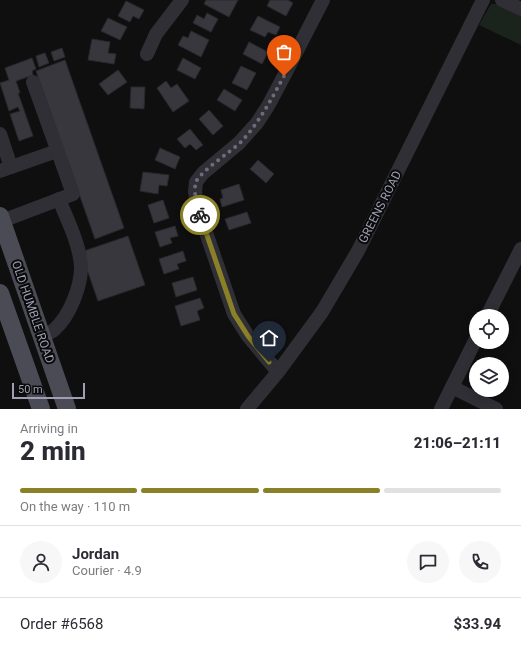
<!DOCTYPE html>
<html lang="en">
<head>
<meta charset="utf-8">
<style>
  body { margin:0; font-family:Roboto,sans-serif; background:#f7f7f7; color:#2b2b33; height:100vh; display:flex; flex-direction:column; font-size:15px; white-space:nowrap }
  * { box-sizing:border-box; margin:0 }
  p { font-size:13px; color:#7c7c81 }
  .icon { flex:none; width:22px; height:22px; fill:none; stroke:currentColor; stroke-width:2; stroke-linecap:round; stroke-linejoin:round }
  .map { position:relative; height:409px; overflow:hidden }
  .side { display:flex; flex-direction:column; background:#fff; flex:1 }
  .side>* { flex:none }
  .fabs { position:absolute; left:469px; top:309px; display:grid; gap:8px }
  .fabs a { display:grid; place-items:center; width:40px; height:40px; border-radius:50%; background:#fff; box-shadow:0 2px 10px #0003; font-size:20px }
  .scale { position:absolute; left:12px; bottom:10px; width:73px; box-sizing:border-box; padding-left:4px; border:2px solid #9e9fb3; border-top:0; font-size:11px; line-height:14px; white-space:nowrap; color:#9e9fb3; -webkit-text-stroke:3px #0a0a0b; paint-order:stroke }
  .pin { position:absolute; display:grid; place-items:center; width:34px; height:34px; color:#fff; margin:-41px -17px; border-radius:50% 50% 50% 0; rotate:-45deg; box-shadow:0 0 4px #0007 }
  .pin .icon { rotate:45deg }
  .courier { position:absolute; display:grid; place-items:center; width:40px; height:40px; margin:-20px; border:3px solid #8a8027; border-radius:50%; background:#fff; color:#222; box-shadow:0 1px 5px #0007 }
  .head em { font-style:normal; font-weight:800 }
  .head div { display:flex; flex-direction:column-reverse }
  .head { display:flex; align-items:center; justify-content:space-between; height:68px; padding:0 20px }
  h1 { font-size:26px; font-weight:800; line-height:30px }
  .bar { display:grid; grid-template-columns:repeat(4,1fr); gap:6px 4px; align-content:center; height:48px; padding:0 20px }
  .bar i { height:5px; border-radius:3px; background:#e1e1e2 }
  .bar .on { background:#8a8027 }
  .bar p { grid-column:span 4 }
  .line { display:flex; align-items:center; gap:10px; padding:0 20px; border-top:1px solid #e1e1e2 }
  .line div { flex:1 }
  .round { display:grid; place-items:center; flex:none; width:42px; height:42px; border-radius:21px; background:#f7f7f7 }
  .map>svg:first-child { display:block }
  .green { fill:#1b231d }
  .building { fill:#38373d; stroke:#29282c }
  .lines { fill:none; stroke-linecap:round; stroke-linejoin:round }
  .minor { stroke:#302f36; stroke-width:14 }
  .major { stroke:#4b4b55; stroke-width:18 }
  .done { stroke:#6c6d7a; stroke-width:4; stroke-dasharray:0 7.2 }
  .route { stroke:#8a8027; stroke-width:5 }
  .labels { text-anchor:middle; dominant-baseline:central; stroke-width:4; stroke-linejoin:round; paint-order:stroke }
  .street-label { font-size:12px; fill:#9e9fb3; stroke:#0a0a0b }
</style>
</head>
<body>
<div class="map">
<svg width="521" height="409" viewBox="0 0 521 409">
  <rect width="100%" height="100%" fill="#0f0f10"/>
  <path class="green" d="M 491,4 L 502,4 L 521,13 L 521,45 L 479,25 Z"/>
  <g class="building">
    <path d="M 206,0 L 238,0 L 229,17 L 204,4 Z"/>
    <path d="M 270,0 L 288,0 L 293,3 L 286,16 L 267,6 Z"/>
    <path d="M 126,1 L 144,10 L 139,19 L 133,16 L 130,22 L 118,16 Z"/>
    <path d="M 207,13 L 218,19 L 211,32 L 193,23 L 197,15 L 204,19 Z"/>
    <path d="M 258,16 L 280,27 L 276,35 L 268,32 L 265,37 L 250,30 Z"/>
    <path d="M 108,18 L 127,27 L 120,40 L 101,31 Z"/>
    <path d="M 191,31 L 209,40 L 201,57 L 178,45 L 183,36 L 188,38 Z"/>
    <path d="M 92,39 L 110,42 L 108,53 L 116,54 L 114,64 L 88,60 Z"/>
    <path d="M 249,42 L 268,52 L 262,64 L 243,54 Z"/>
    <path d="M 62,48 L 65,57 L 54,61 L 51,52 Z"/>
    <path d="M 45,53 L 49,63 L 39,67 L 36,56 Z"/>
    <path d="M 32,58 L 36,69 L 32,71 L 33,75 L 16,81 L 20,93 L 18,93 L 33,136 L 19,141 L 10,114 L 20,111 L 18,107 L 9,111 L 0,83 L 9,80 L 5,68 Z"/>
    <path d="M 183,58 L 201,68 L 195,79 L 177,70 Z"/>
    <path d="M 65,60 L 124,228 L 95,239 L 36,71 Z"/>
    <path d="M 241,66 L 256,73 L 247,90 L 232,83 Z"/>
    <path d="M 118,70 L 127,82 L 108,95 L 99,84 Z"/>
    <path d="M 166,81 L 171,88 L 177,84 L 189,101 L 173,112 L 157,88 Z"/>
    <path d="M 131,87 L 145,87 L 144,109 L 130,108 Z"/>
    <path d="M 224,89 L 242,100 L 235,111 L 217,100 Z"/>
    <path d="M 209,110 L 223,126 L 213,135 L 199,119 Z"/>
    <path d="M 190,129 L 203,145 L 196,150 L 190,144 L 185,148 L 177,139 Z"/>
    <path d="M 160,148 L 180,157 L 175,169 L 155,160 Z"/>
    <path d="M 258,160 L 274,174 L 266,183 L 250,169 Z"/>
    <path d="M 143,172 L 169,175 L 167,186 L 159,185 L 158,194 L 140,191 Z"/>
    <path d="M 239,184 L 244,200 L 222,207 L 220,199 L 223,198 L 221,190 Z"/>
    <path d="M 163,200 L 169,218 L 154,223 L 148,205 Z"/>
    <path d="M 247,212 L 251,223 L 229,230 L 225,219 Z"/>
    <path d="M 175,226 L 178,236 L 170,238 L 172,243 L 160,247 L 155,232 Z"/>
    <path d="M 128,236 L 145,285 L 98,301 L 81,252 Z"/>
    <path d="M 183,251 L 186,261 L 177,264 L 179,269 L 164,274 L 159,259 Z"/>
    <path d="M 193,277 L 197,290 L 176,297 L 172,283 Z"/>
    <path d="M 200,298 L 204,308 L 197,311 L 200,320 L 181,326 L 175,306 Z"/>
  </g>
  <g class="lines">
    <g class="minor">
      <path d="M 502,0 L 521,9"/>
      <path d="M 147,54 L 156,34 L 182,0"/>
      <path d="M 0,134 L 11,167"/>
      <path d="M 0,171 L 57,151"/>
      <path d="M 2,221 L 73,194 L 33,82"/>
      <path d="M 487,316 L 521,249"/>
      <path d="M 42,337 C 46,334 52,332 55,329 C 70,315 81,287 81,267 C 80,244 67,220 59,199"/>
      <path d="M 278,372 L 248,336 L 234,314 L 198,209 L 195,192 L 196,182 L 203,173 L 239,143 L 257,123 L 268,106 L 284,76 L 323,0"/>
      <path d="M 452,387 L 496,409"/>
      <path d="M 247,409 L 278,372 L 322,312 L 358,251 L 483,0"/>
      <path d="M 441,409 L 476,339"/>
    </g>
    <g class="major">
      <path d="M 0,216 L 67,409"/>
      <path d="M 0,293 L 41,409"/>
    </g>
  </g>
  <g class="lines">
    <path class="done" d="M 200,215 C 197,206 193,191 196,182 C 200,172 230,152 240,143 C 259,123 271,100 284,76"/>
    <path class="route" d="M 200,215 L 234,314 L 248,336 L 269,362"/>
  </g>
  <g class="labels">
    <g class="street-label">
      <text transform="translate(380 207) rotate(-63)">GREENS ROAD</text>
      <text transform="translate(33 312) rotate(71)">OLD HUMBLE ROAD</text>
    </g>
  </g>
</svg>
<div class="fabs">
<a><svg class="icon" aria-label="locate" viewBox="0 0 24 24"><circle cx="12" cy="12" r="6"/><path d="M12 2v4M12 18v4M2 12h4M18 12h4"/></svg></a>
<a><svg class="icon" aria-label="layers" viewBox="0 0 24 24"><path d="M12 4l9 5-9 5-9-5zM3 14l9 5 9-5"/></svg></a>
</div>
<div class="scale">50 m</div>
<div class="pin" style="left:284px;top:76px;background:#ea580c"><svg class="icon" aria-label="bag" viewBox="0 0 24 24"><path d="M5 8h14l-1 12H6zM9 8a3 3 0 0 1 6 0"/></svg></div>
<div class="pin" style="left:269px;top:362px;background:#1f2937"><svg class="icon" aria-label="home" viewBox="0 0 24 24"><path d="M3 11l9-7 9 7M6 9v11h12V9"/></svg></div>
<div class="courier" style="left:200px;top:215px"><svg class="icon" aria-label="bike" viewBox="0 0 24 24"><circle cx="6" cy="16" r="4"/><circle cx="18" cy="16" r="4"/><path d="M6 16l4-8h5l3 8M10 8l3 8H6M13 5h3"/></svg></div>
</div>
<section class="side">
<div class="head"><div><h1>2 min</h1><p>Arriving in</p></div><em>21:06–21:11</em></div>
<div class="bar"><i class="on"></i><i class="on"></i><i class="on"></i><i></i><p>On the way · 110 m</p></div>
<div class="line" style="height:72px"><a class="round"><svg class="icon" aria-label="person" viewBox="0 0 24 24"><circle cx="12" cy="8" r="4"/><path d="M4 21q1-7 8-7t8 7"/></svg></a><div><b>Jordan</b><p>Courier · 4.9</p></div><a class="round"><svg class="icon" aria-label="chat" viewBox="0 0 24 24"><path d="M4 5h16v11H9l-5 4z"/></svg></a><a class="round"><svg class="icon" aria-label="phone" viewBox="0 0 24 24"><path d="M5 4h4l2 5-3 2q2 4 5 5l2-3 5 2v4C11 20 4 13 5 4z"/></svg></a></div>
<div class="line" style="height:52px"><div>Order #6568</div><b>$33.94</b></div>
</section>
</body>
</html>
